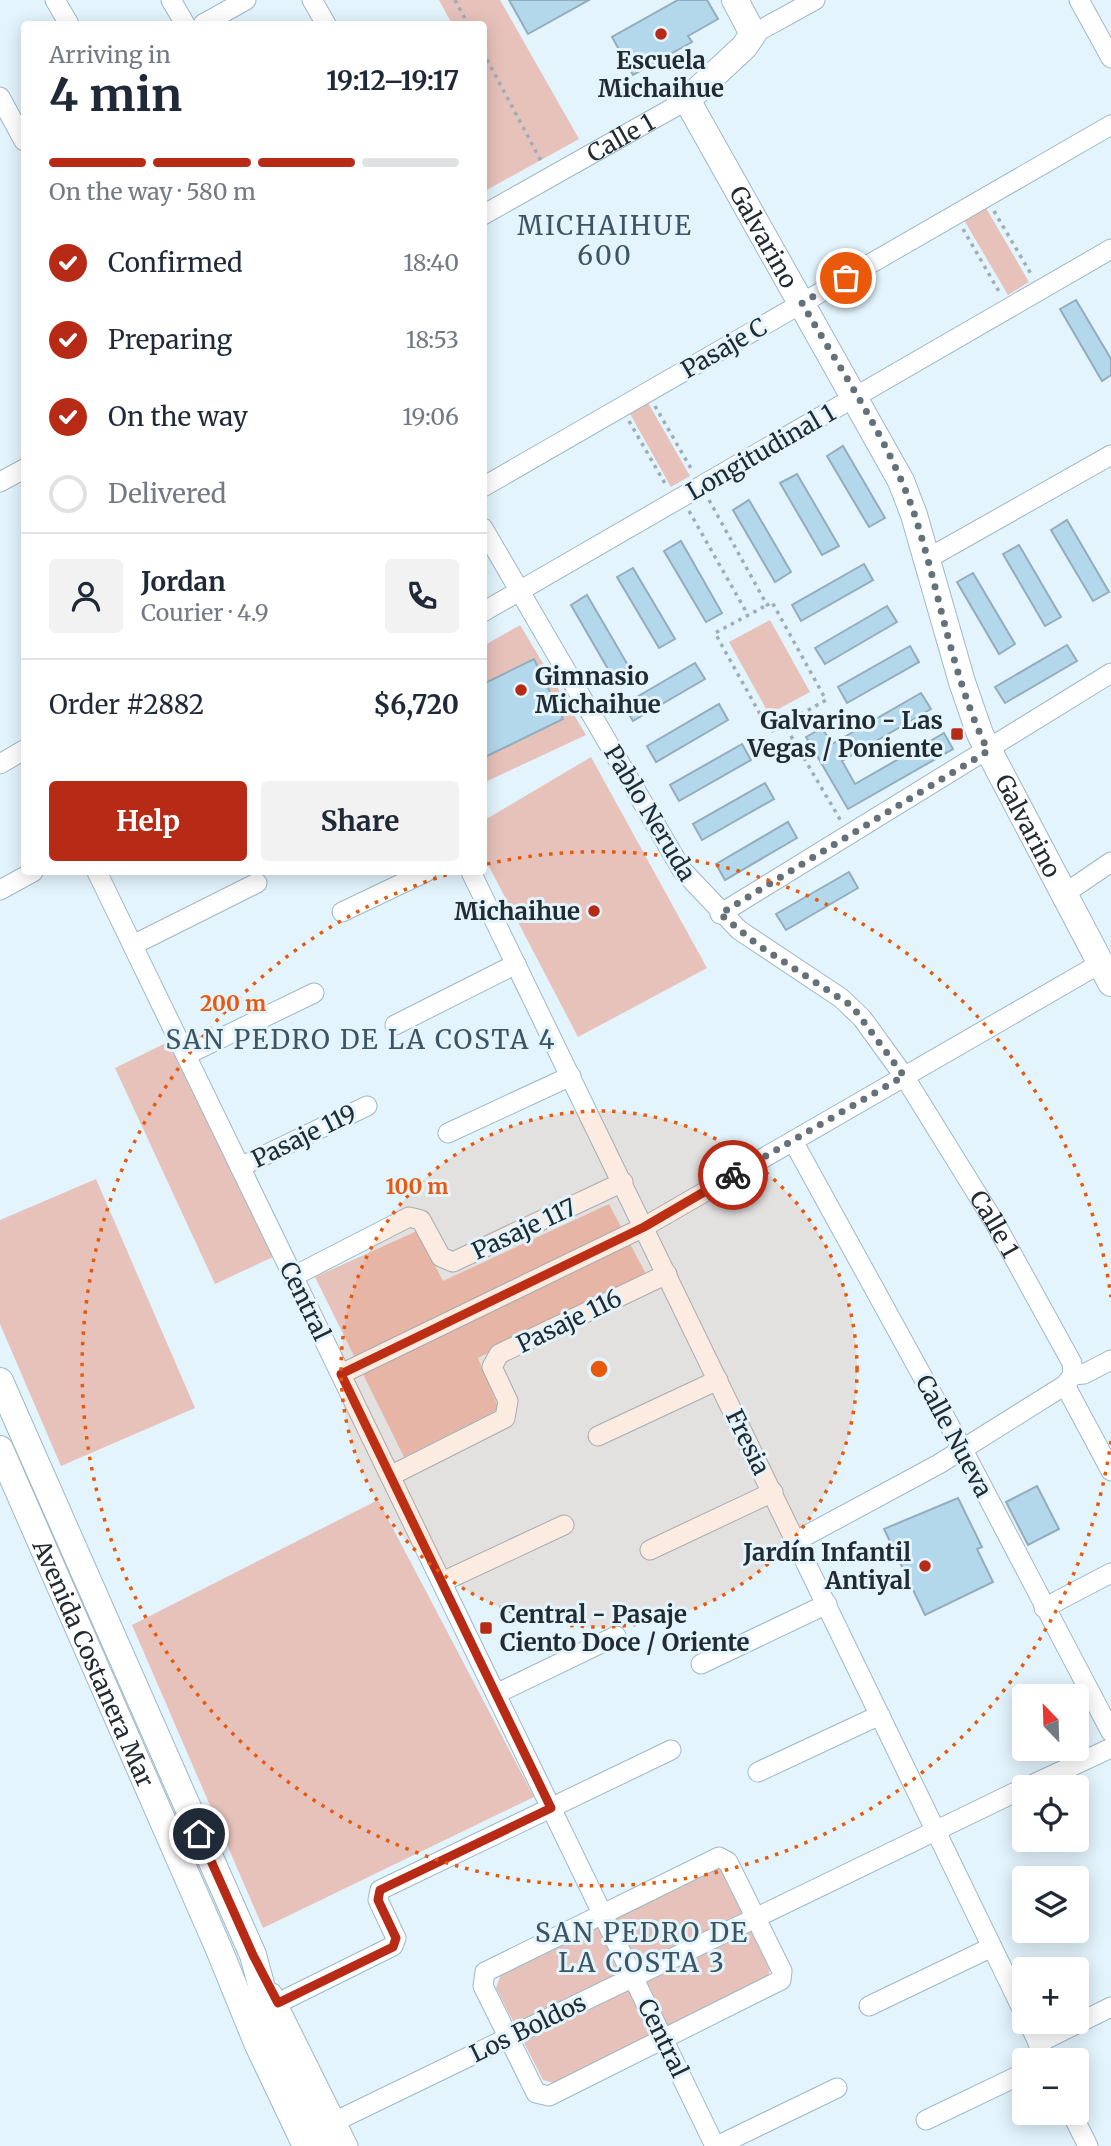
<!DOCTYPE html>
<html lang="en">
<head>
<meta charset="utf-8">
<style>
  body { margin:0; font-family:Merriweather,serif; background:#f2f2f3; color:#1f2937; height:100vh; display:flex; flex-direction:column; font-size:26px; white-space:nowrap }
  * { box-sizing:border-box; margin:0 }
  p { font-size:23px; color:#747a83 }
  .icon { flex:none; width:38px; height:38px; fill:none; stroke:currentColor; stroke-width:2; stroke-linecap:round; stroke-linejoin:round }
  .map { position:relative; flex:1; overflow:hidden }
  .side { position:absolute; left:21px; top:21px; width:466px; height:854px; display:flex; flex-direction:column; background:#fff; border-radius:7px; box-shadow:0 4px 18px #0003 }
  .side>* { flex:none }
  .needle { width:46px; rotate:337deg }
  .fabs { position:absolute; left:1012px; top:1684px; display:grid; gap:14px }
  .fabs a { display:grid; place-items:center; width:77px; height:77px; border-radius:7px; background:#fff; box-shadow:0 4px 18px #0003; font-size:35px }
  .pin { position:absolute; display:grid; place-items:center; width:60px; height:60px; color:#fff; margin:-30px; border:4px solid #fff; border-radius:50%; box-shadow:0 2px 7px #0007 }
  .courier { position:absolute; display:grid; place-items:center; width:70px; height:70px; margin:-35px; border:5px solid #b72a16; border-radius:50%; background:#fff; color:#222; box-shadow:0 2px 9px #0007 }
  .head em { font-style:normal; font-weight:700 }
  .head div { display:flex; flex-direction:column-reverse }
  .head { display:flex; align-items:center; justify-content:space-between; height:119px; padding:0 28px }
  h1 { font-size:46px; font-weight:700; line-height:52px }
  .bar { display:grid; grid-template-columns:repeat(4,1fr); gap:10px 7px; align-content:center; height:84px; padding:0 28px }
  .bar i { height:9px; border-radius:5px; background:#e0e1e3 }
  .bar .current { background:#b72a16 }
  .bar p { grid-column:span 4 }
  .line { display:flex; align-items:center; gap:18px; padding:0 28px; border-top:2px solid #e0e1e3 }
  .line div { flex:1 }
  .round { display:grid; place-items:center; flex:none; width:74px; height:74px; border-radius:7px; background:#f2f2f3 }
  ol { padding:0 28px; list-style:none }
  li { display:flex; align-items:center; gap:21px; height:77px }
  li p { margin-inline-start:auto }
  li .icon { padding:7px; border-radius:50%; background:#b72a16; color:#fff; stroke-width:4 }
  li:last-child { color:#747a83 }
  li i { width:38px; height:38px; border:4px solid #e0e1e3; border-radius:50% }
  .cta { display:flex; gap:14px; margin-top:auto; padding:14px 28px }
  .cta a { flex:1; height:80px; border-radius:7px; background:#b72a16; color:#fff; font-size:28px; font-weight:700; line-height:80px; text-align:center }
  .cta a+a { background:#f2f2f3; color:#1f2937 }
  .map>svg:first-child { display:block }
  .green { fill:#e7c2bb }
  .building { fill:#b3d7eb; stroke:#93adbc; stroke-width:2 }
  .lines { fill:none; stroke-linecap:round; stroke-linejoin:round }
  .street-casing { stroke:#9db8c7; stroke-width:21 }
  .secondary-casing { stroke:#9db8c7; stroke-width:28 }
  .path { stroke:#9fadb5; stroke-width:3.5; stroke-dasharray:3.5 5; stroke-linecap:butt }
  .street { stroke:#fff; stroke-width:19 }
  .secondary { stroke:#fff; stroke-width:26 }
  .done { stroke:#657178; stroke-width:7; stroke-dasharray:0 12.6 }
  .route { stroke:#b72a16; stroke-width:9 }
  .ring { fill:none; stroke:#e8590c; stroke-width:3.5; stroke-dasharray:3.5 7 }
  .poi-dot { fill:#b72a16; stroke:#e3f4fd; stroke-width:2.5 }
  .labels { text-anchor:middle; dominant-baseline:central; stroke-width:6; stroke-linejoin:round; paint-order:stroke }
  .poi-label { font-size:24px; font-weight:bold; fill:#212b31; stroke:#e3f4fd; text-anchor:end }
  .street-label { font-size:24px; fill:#212b31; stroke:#e3f4fd }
  .neighbourhood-label { font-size:26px; letter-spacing:2px; fill:#3d5562; stroke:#e3f4fd }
  .centre { fill:#e8590c; stroke:#e3f4fd; stroke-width:3.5 }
  .ring-label { font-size:21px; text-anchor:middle; font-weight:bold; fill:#e8590c; stroke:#e3f4fd; stroke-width:6; stroke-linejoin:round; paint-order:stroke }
</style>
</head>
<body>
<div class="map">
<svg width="1111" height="2146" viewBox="0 0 1111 2146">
  <rect width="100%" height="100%" fill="#e3f4fd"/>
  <g class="green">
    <path d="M 439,0 L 500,0 L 579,139 L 483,192 L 483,24 L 452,24 Z"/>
    <path d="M 986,208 L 1029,282 L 1008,295 L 964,220 Z"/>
    <path d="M 647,401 L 690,476 L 671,487 L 629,412 Z"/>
    <path d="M 770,620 L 810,692 L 769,714 L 729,642 Z"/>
    <path d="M 520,625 L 586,735 L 483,783 L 483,646 Z"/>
    <path d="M 591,757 L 707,968 L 578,1037 L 483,855 L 483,821 Z"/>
    <path d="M 168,1042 L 273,1257 L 215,1284 L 115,1068 Z"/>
    <path d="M 96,1179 L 195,1408 L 61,1466 L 0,1324 L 0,1220 Z"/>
    <path d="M 609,1204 L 646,1274 L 478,1358 L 499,1409 L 404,1457 L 315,1277 L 417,1231 L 443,1281 Z"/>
    <path d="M 378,1500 L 534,1797 L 263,1928 L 132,1625 Z"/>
    <path d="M 710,1866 L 721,1868 L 771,1966 L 767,1980 L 558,2084 L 543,2080 L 496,1988 L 501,1974 Z"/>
  </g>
  <g class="building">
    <path d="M 509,0 L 589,0 L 528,34 Z"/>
    <path d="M 678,0 L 707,0 L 718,19 L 688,36 L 692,42 L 633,75 L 612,37 Z"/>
    <path d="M 1076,300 L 1111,359 L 1111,375 L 1102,381 L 1060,309 Z"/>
    <path d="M 843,446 L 885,518 L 869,527 L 827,456 Z"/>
    <path d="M 797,474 L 839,546 L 822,555 L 780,483 Z"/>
    <path d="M 749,500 L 791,572 L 775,582 L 733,510 Z"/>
    <path d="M 1067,520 L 1109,592 L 1093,601 L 1051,530 Z"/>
    <path d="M 681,541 L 722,613 L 706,622 L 664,551 Z"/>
    <path d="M 1019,545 L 1061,617 L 1045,626 L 1003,554 Z"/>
    <path d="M 864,564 L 873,580 L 801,621 L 792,605 Z"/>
    <path d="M 633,568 L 675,639 L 659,648 L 617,577 Z"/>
    <path d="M 973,573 L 1015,644 L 999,654 L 957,582 Z"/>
    <path d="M 587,595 L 629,667 L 612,676 L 571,605 Z"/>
    <path d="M 887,606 L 897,622 L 825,664 L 815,648 Z"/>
    <path d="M 1067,645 L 1077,661 L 1005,703 L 995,687 Z"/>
    <path d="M 910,646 L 919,662 L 847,703 L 838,687 Z"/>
    <path d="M 534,659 L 563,719 L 483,758 L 483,684 Z"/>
    <path d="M 695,663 L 705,679 L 633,721 L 623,705 Z"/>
    <path d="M 921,693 L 931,709 L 842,761 L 855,784 L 944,733 L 953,749 L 848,809 L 806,737 L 822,728 L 832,744 Z"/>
    <path d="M 719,704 L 728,720 L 656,762 L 647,746 Z"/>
    <path d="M 742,744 L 751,760 L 679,801 L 670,785 Z"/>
    <path d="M 765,783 L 774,799 L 702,840 L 693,824 Z"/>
    <path d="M 788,822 L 797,838 L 725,880 L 716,864 Z"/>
    <path d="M 849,872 L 858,888 L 786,930 L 776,914 Z"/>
    <path d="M 1037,1486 L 1059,1529 L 1028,1545 L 1006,1502 Z"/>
    <path d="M 958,1498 L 982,1547 L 977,1549 L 993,1582 L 925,1615 L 884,1529 Z"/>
  </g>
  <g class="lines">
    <defs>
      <g id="street">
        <path d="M 55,0 L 69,24"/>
        <path d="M 171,0 L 185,24"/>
        <path d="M 312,0 L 326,24"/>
        <path d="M 1079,0 L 1111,58"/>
        <path d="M 203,24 L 246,0"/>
        <path d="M 753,34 L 815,0"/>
        <path d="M 0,97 L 24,141"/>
        <path id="s1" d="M 483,215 L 687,100"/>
        <path d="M 0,482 L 24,469"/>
        <path d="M 483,487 L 1111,125"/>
        <path id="s2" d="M 483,528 L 682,870 L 739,930 L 841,998 L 862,1018 L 904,1076 L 995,1223 L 1072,1363 L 1073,1375"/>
        <path d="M 927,559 L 1111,455"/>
        <path d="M 483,612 L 1111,249"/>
        <path d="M 0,764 L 24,750"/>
        <path d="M 97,872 L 715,2146"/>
        <path d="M 471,872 L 1024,2013"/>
        <path d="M 0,890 L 33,872"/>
        <path d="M 1064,894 L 1111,862"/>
        <path d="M 342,912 L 426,872"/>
        <path d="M 720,914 L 1111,673"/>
        <path d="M 133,945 L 257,883"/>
        <path d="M 395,1025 L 516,964"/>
        <path d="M 186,1055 L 314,993"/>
        <path d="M 448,1133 L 571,1076"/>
        <path d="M 793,1141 L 963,1450 L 1111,1732"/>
        <path d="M 240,1167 L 367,1106"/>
        <path d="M 294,1276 L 409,1217 L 421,1220 L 441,1257 L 453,1262 L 623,1182"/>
        <path d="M 341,1374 L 644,1227 L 1101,963"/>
        <path d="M 1065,1385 L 1111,1471"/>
        <path d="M 598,1436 L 718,1380"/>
        <path d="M 390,1476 L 505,1418 L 508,1401 L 492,1367 L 499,1354 L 667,1274"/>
        <path d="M 796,1541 L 939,1464 L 1065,1385 L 1073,1375 L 1084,1374 L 1111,1360"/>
        <path d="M 650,1550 L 773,1492"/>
        <path d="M 442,1582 L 564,1525"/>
        <path d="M 1044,1608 L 1111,1573"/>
        <path d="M 701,1664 L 827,1604"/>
        <path d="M 496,1694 L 616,1636"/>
        <path d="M 758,1772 L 880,1715"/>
        <path d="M 1027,1787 L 1111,1748"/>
        <path d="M 719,1857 L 728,1862 L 782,1971 L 781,1980 L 549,2096 L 536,2093 L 483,1986 L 485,1972 Z"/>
        <path d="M 272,1993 L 348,2146"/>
        <path d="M 278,2003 L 393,1946 L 396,1938 L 378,1900 L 380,1890 L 671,1750"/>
        <path d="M 869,2006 L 992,1947"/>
        <path d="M 1028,2021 L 1046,2060"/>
        <path d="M 1038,2043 L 1111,2007"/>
        <path d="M 1071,2112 L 1088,2146"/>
        <path d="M 926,2120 L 1024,2073"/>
        <path d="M 336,2121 L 1024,1788"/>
        <path d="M 717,2146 L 837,2088"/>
      </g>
      <g id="secondary">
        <path id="s3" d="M 735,0 L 753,34 L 744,47 L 687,100 L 901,481 L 914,515 L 962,682 L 980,734 L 1111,983"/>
        <path d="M 0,1381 L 253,1955 L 276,2039 L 328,2146"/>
        <path id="s4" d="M 0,1449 L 218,1947 L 258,2045 L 306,2146"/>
      </g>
    </defs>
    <use href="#street" class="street-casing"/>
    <use href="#secondary" class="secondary-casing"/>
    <g class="path">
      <path d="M 455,0 L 468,24"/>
      <path d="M 483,52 L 541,161"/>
      <path d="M 994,211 L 1031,274"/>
      <path d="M 963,229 L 1001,295"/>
      <path d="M 655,406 L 693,472"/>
      <path d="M 629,421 L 667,487"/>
      <path d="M 709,500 L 767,605 L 772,602 L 826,700 L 770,732 L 715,633 L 767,605"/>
      <path d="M 689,511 L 748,615"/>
      <path d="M 778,714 L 841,821"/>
    </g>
    <use href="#street" class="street"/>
    <use href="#secondary" class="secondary"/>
  </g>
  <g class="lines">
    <path class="done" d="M 733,1175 L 904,1076 L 852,1006 L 758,945 L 720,914 L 988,751 C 952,677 940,593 915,516 C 890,441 841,371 802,303 L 846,278"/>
    <path class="route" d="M 199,1834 L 253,1955 L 278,2003 L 393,1947 L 396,1938 L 378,1900 L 380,1890 L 551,1808 L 341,1374 L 644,1227 L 733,1175"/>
  </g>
  <circle cx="599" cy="1369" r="258" fill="#e8590c" fill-opacity=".12"/>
  <g class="ring">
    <circle cx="599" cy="1369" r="258"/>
    <path d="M1111 1441A517 517 0 1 1 456 872M487 864A517 517 0 0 1 1111 1297"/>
  </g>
  <g class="poi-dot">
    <circle cx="661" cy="34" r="7"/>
    <circle cx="521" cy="690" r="7"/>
    <rect x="950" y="727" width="14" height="14" rx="3.5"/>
    <circle cx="594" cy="911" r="7"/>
    <circle cx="925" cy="1566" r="7"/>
    <rect x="479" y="1621" width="14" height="14" rx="3.5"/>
  </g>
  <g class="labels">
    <g class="poi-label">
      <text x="661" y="60" text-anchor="middle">Escuela<tspan x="661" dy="28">Michaihue</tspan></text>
      <text x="535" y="676" text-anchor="start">Gimnasio<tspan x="535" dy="28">Michaihue</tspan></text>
      <text x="943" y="720">Galvarino - Las<tspan x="943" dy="28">Vegas / Poniente</tspan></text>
      <text x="580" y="911">Michaihue</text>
      <text x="911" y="1552">Jardín Infantil<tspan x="911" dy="28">Antiyal</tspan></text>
      <text x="500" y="1614" text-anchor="start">Central - Pasaje<tspan x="500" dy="28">Ciento Doce / Oriente</tspan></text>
    </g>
    <g class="street-label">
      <text stroke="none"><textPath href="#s1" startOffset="158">Calle 1</textPath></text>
      <text stroke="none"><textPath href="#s3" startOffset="289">Galvarino</textPath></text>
      <text transform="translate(724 348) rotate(-30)">Pasaje C</text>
      <text transform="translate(761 452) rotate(-30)">Longitudinal 1</text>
      <text transform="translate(650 813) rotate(59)">Pablo Neruda</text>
      <text stroke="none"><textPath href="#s3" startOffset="938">Galvarino</textPath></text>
      <text transform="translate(304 1136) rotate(-26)">Pasaje 119</text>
      <text stroke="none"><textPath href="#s2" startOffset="875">Calle 1</textPath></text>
      <text transform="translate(524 1229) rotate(-25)">Pasaje 117</text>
      <text transform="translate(305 1301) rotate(64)">Central</text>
      <text transform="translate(569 1321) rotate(-26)">Pasaje 116</text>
      <text transform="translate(954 1436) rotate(62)">Calle Nueva</text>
      <text transform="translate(748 1442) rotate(64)">Fresia</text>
      <text stroke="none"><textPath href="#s4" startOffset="234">Avenida Costanera Mar</textPath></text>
      <text transform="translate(528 2028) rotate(-26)">Los Boldos</text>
      <text transform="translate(663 2038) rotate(64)">Central</text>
    </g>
    <g class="neighbourhood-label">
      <text x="605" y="225">MICHAIHUE<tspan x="605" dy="30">600</tspan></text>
      <text x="361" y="1039">SAN PEDRO DE LA COSTA 4</text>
      <text x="642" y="1932">SAN PEDRO DE<tspan x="642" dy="30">LA COSTA 3</tspan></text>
    </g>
  </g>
  <circle cx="599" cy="1369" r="10" class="centre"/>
  <g class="ring-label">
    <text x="233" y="1011">200 m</text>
    <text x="417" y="1194">100 m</text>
  </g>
</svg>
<div class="fabs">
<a><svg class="needle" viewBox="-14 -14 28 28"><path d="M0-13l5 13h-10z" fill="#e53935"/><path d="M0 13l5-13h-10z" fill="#747a83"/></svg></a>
<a><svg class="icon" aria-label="locate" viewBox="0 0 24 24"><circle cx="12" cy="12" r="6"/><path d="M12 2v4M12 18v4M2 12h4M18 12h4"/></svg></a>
<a><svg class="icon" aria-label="layers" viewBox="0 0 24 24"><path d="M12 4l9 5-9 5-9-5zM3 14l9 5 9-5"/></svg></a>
<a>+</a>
<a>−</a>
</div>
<div class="pin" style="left:846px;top:278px;background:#ea580c"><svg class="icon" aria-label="bag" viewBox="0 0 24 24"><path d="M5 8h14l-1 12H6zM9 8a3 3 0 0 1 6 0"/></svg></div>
<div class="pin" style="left:199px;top:1834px;background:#1f2937"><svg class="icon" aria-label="home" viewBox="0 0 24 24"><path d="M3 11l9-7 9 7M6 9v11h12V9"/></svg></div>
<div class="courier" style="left:733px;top:1175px"><svg class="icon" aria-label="bike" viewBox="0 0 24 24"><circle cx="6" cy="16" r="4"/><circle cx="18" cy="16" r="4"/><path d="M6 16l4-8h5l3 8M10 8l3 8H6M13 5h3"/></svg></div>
<section class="side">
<div class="head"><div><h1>4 min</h1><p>Arriving in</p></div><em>19:12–19:17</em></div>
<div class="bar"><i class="current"></i><i class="current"></i><i class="current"></i><i></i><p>On the way · 580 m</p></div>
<ol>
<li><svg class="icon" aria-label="check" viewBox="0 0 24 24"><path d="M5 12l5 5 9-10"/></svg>Confirmed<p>18:40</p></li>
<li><svg class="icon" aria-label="check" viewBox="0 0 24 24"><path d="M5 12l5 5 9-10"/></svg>Preparing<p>18:53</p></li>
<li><svg class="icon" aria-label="check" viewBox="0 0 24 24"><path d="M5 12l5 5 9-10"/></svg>On the way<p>19:06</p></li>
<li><i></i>Delivered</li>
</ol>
<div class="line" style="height:126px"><a class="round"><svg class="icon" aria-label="person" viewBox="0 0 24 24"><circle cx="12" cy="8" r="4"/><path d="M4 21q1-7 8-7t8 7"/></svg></a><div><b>Jordan</b><p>Courier · 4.9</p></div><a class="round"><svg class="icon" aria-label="phone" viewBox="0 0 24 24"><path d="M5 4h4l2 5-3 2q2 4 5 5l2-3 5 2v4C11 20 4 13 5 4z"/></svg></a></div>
<div class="line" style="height:91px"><div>Order #2882</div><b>$6,720</b></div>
<div class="cta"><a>Help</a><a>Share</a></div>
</section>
</div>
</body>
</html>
